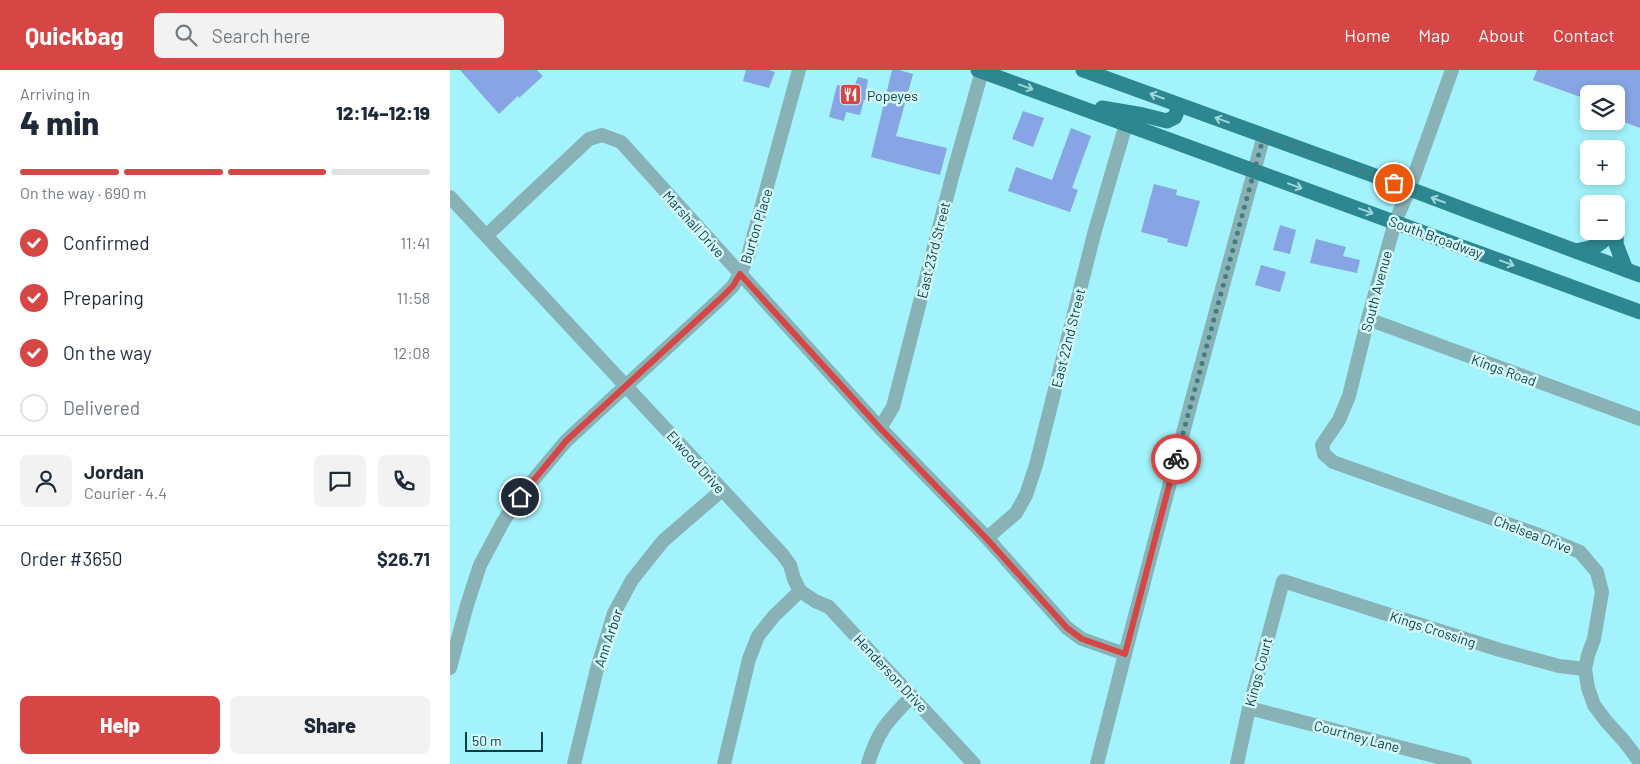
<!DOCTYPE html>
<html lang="en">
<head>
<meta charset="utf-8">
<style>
  body { margin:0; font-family:Barlow,sans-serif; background:#f2f2f3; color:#1f2937; height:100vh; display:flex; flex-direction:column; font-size:19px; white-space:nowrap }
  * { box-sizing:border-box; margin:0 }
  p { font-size:16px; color:#747a83 }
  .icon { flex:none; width:28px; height:28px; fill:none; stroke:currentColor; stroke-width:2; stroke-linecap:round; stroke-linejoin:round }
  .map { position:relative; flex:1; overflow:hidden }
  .panel { display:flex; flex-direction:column; background:#fff; width:450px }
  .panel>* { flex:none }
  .controls { position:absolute; left:1130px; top:15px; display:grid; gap:10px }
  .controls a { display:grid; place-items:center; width:45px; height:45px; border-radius:8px; background:#fff; box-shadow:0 2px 8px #0003; font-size:25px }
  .scale { position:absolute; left:15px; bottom:12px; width:78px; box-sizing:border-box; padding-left:5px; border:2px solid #0d3d41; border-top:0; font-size:14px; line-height:18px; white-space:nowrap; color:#0d3d41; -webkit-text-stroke:4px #d3f9fd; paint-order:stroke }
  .pin { position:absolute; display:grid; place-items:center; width:42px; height:42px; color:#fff; margin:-21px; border:2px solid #fff; border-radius:50%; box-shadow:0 1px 5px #0007 }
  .courier { position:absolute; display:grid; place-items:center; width:50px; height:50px; margin:-25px; border:4px solid #d54645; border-radius:50%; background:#fff; color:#222; box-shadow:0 1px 6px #0007 }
  .headline em { font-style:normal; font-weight:800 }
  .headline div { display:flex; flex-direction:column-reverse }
  .headline { display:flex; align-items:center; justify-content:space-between; height:85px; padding:0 20px }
  h1 { font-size:32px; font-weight:800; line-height:38px }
  .bar { display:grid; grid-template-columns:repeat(4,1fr); gap:8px 5px; align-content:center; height:60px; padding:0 20px }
  .bar i { height:6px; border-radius:4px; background:#e0e1e3 }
  .bar .on { background:#d54645 }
  .bar p { grid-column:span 4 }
  .line { display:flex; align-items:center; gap:12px; padding:0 20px; border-top:1px solid #e0e1e3 }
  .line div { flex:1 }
  .round { display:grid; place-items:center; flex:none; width:52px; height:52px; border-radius:8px; background:#f2f2f3 }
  ol { padding:0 20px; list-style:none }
  li { display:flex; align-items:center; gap:15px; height:55px }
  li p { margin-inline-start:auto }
  li .icon { padding:5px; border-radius:50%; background:#d54645; color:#fff; stroke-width:4 }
  li:last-child { color:#747a83 }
  li i { width:28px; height:28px; border:2px solid #e0e1e3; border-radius:50% }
  .button { display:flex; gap:10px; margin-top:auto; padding:10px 20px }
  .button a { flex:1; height:58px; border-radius:8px; background:#d54645; color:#fff; font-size:20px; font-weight:800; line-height:58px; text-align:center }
  .button a+a { background:#f2f2f3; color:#1f2937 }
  header { display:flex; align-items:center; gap:30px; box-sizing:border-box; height:70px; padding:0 25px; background:#d54645; color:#fff }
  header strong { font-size:24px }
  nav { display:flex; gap:28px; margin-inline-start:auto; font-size:18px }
  .search { width:350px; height:45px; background:#f2f2f3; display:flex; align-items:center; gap:12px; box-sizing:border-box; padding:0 18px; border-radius:8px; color:#747a83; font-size:19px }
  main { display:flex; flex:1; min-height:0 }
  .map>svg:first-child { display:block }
  .building { fill:#87a5e5 }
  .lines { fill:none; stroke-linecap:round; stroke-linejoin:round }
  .minor { stroke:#89b2b7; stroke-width:14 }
  .major { stroke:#2d8791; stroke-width:15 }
  .oneway { stroke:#a1d7dd }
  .done { stroke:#427d82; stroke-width:5; stroke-dasharray:0 9 }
  .route { stroke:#d54645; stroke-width:6 }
  .labels { text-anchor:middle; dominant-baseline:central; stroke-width:5; stroke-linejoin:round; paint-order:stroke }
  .poi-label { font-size:14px; fill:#0d3d41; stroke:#d3f9fd; text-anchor:start }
  .street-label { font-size:14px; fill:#0d3d41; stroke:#d3f9fd }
</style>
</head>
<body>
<header>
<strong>Quickbag</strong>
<div class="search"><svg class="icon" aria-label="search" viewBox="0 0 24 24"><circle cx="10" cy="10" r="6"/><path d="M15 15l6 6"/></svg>Search here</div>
<nav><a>Home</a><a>Map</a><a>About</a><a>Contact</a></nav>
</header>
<main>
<section class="panel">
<div class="headline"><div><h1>4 min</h1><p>Arriving in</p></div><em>12:14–12:19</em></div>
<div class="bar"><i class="on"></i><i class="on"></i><i class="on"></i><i></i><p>On the way · 690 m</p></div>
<ol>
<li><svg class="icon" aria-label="check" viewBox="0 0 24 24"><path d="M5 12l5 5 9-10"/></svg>Confirmed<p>11:41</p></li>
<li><svg class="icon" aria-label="check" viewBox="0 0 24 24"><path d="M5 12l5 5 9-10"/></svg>Preparing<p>11:58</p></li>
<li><svg class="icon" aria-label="check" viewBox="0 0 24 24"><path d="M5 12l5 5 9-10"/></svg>On the way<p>12:08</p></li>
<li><i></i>Delivered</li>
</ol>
<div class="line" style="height:90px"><a class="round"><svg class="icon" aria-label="person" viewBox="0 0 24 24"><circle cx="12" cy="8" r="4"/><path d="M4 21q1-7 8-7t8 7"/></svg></a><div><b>Jordan</b><p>Courier · 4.4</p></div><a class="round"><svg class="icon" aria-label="chat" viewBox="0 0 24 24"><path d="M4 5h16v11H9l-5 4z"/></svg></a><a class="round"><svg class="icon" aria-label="phone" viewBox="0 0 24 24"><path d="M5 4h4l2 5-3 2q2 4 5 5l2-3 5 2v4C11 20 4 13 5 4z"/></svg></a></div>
<div class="line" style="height:65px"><div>Order #3650</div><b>$26.71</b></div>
<div class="button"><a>Help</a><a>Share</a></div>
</section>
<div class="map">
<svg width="1190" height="694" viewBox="0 0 1190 694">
  <rect width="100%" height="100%" fill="#a3f3fc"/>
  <g class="building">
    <path d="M 10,0 L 87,0 L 93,6 L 69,28 L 68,26 L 49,44 Z"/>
    <path d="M 296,0 L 319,0 L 325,2 L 319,18 L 293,11 Z"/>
    <path d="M 442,0 L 449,0 L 463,4 L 446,66 L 497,78 L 490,105 L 421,87 Z"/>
    <path d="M 1087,0 L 1190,0 L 1190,58 L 1166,49 L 1166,24 L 1139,24 L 1139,30 L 1083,10 Z"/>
    <path d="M 408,7 L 417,9 L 418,11 L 416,20 L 418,21 L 416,30 L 414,30 L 410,45 L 396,42 L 394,51 L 379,47 L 387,15 L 403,19 Z"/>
    <path d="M 573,41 L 594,48 L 583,77 L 562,69 Z"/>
    <path d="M 621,58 L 641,66 L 622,118 L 628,120 L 620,142 L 558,121 L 566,97 L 602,110 Z"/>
    <path d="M 704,114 L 727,120 L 726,125 L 750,131 L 737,177 L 717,172 L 718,169 L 691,162 Z"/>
    <path d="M 830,155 L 846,160 L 840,184 L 823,180 Z"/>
    <path d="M 866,169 L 896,177 L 893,186 L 910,190 L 907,203 L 860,193 Z"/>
    <path d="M 811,195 L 836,202 L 830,222 L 805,215 Z"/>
  </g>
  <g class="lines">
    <g class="minor">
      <path d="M 1002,0 L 959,120 L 945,152 L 918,249 L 899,326 L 889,350 L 872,375 L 874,384 L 883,392 L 1089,465 L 1130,482 L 1147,502 L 1152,522 L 1144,569 L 1138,585 L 1135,599 L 1138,618 L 1144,635 L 1156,651 L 1174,671 L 1190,692"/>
      <path d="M 0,127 L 332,484 L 340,495 L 344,509 L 350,521 L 365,531 L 379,537 L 524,694"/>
      <path d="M 37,165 L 139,69 L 152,65 L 171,72 L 430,358 L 537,468 L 617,558 L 632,569 L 675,584"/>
      <path d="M 918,249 L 1190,349"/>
      <path d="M 430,358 L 443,337 L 502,107 L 532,1"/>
      <path d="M 537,468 L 566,443 L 576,425 L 586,395 L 644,164 L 676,54"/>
      <path d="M 0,598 L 17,535 L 30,495 L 53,452 L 69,427 L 116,371 L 270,229 L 283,216 L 290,204 L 298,186 L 349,0"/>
      <path d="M 799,638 L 1015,694"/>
      <path d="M 124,694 L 147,599 L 164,543 L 182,510 L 213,471 L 272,420"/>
      <path d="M 274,694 L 299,589 L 308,566 L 324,546 L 350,521"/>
      <path d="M 418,694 C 428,660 438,651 462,626"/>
      <path d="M 647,694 L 675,584 L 742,329 L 814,65"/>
      <path d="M 787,694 L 799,638 L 833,511 L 1050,580 L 1109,596 L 1135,599"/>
    </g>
    <g class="major">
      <path d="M 528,0 L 1190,242"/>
      <path d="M 633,0 L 920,104 L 1018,141 L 1190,205"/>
      <path d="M 652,38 L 693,45 L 717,51 L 725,47 L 729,35"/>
      <path d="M 1167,153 L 1166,174 L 1176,200"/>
      <path d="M 1126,181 C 1144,178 1151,176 1161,161"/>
    </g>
  </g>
  <defs><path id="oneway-shaft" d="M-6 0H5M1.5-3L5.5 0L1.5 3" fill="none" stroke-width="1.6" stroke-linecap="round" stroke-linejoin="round" transform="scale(1.25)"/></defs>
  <g class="oneway">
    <use href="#oneway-shaft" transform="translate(576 17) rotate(20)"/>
    <use href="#oneway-shaft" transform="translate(707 26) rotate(-160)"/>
    <use href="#oneway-shaft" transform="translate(772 50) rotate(-160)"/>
    <use href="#oneway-shaft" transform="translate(845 116) rotate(20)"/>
    <use href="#oneway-shaft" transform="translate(988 130) rotate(-159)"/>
    <use href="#oneway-shaft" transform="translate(916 141) rotate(20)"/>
    <use href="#oneway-shaft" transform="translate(1057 193) rotate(20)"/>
  </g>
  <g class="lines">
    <path class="done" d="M 726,389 L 814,65 L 944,113"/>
    <path class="route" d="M 70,427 L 116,371 L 270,229 L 283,216 L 290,204 L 430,358 L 536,468 L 617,558 L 632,569 L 675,584 L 726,389"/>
  </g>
  <defs>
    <symbol id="restaurant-square" viewBox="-11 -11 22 22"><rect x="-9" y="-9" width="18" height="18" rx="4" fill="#d54645" stroke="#d3f9fd"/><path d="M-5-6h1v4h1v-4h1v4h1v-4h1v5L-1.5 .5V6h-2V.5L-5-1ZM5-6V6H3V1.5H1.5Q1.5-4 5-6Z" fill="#fff"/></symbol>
  </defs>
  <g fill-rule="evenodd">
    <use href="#restaurant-square" x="388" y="12" width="25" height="25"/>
  </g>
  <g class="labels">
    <g class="poi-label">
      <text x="417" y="25">Popeyes</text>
    </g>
    <g class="street-label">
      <text transform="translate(244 154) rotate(48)">Marshall Drive</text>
      <text transform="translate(306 156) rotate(-73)">Burton Place</text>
      <text transform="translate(986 167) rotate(20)">South Broadway</text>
      <text transform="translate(483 180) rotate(-76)">East 23rd Street</text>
      <text transform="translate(926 221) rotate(-75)">South Avenue</text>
      <text transform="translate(618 268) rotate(-76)">East 22nd Street</text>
      <text transform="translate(1054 300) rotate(20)">Kings Road</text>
      <text transform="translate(246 392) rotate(48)">Elwood Drive</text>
      <text transform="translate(1083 464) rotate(21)">Chelsea Drive</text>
      <text transform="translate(983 559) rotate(18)">Kings Crossing</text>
      <text transform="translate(158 568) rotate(-71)">Ann Arbor</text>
      <text transform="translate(808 602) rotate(-75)">Kings Court</text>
      <text transform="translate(441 603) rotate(47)">Henderson Drive</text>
      <text transform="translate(907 666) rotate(15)">Courtney Lane</text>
    </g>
  </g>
</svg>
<div class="controls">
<a><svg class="icon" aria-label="layers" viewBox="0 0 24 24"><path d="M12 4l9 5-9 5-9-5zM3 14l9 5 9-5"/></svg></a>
<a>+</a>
<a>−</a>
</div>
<div class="scale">50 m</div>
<div class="pin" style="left:944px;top:113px;background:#ea580c"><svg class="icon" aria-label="bag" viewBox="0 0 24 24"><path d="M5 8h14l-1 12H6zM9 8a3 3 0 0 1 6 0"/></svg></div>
<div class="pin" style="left:70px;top:427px;background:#1f2937"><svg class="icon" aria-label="home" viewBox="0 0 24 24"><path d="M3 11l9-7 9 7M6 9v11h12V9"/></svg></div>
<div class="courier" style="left:726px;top:389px"><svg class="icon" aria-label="bike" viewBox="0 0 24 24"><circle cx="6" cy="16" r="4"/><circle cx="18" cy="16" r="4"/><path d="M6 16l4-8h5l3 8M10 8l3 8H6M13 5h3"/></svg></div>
</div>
</main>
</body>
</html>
